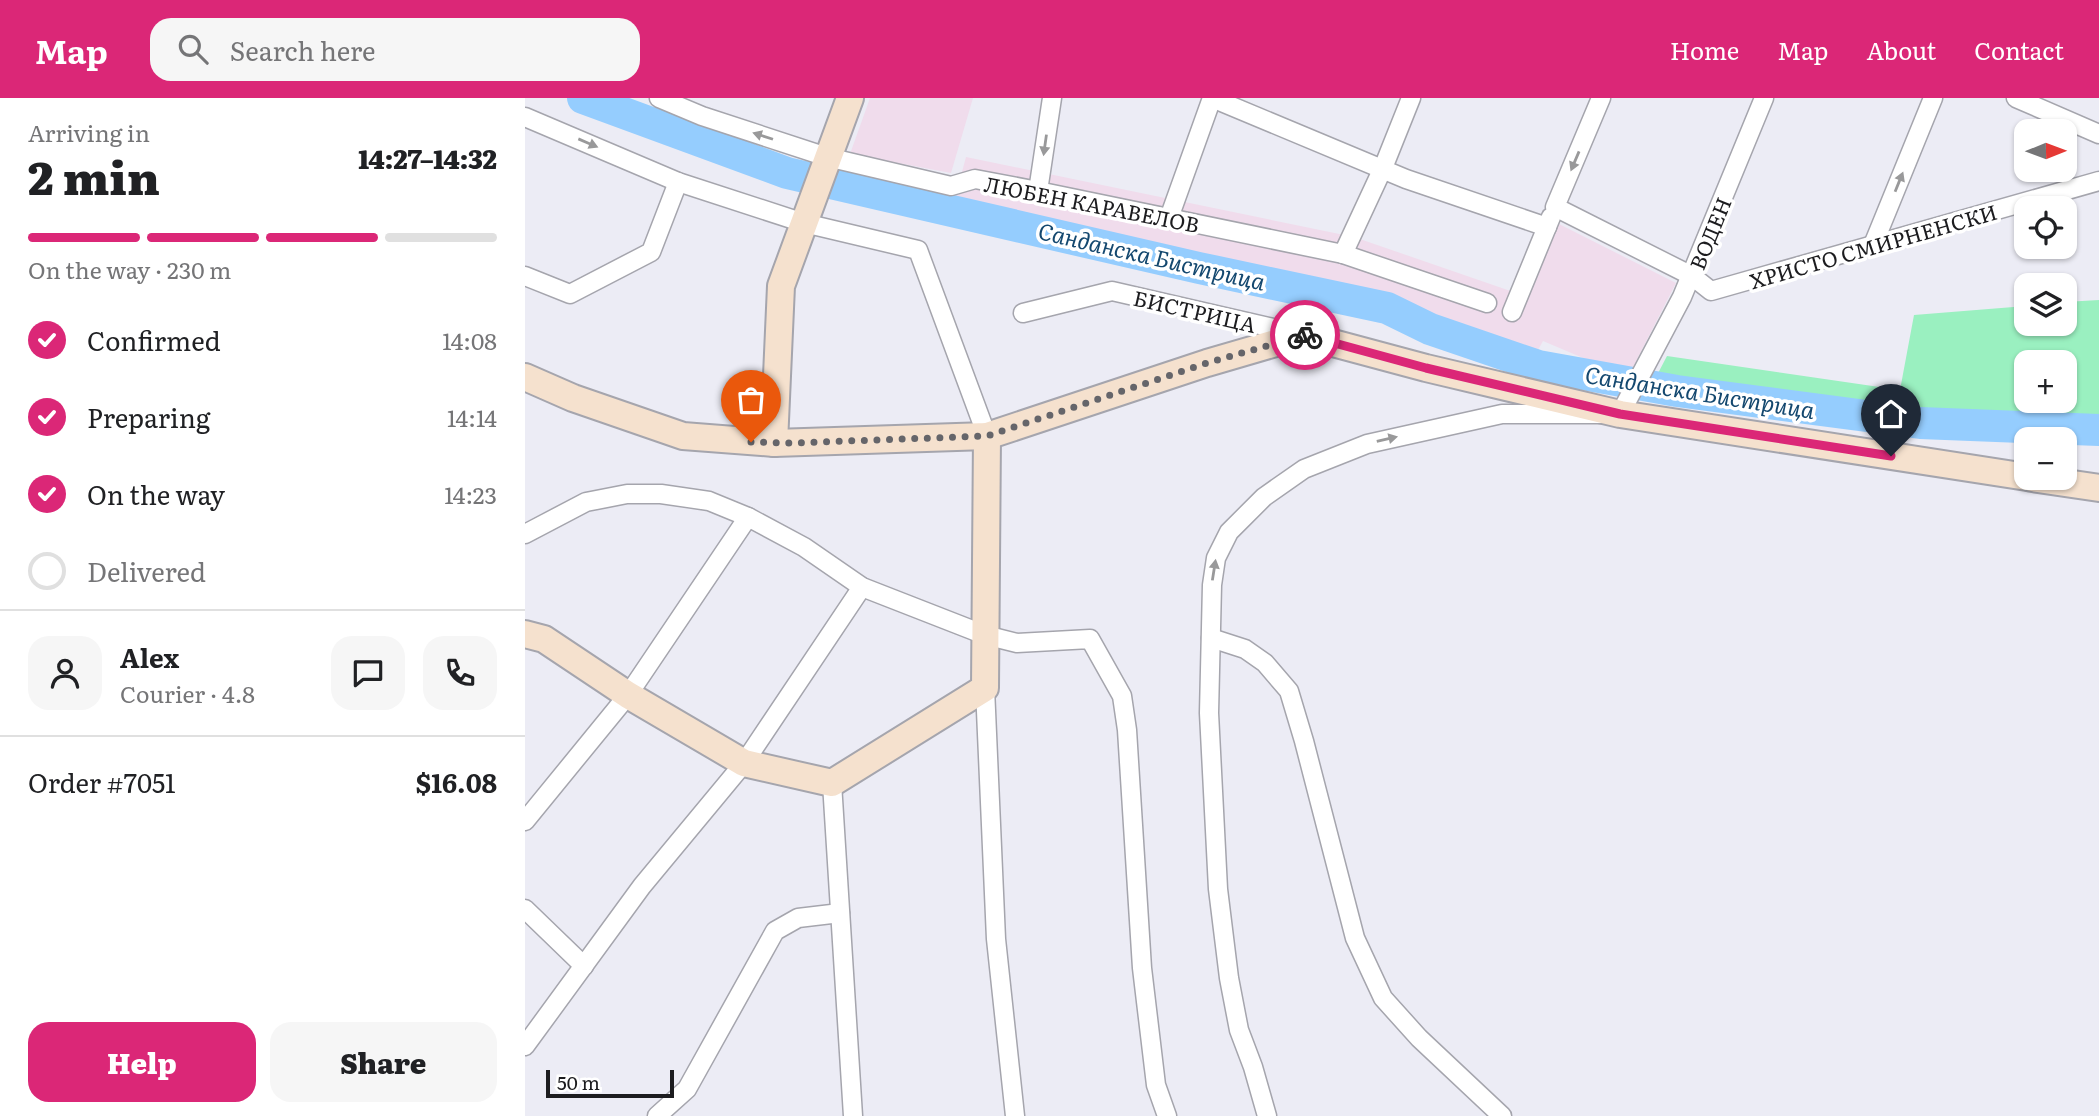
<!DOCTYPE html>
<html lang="en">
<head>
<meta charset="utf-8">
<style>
  body { margin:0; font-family:Literata,serif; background:#f6f6f6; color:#202124; height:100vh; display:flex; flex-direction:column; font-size:26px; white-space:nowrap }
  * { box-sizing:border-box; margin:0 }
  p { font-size:23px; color:#757577 }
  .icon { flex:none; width:38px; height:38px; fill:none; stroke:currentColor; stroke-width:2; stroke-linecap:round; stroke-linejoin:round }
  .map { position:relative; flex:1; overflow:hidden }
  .sheet { display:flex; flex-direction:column; background:#fff; width:525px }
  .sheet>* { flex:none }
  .needle { width:46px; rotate:89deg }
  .controls { position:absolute; left:1489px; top:21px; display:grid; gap:14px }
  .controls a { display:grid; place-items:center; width:63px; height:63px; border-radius:14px; background:#fff; box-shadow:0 2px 5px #0004; font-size:35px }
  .scale { position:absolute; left:21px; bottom:18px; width:128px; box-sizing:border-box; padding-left:7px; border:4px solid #1c1c1f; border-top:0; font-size:19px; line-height:24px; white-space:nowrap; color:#1c1c1f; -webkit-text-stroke:5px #fff; paint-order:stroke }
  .pin { position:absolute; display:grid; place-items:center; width:60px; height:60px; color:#fff; margin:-72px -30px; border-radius:50% 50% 50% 0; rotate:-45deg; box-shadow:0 0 7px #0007 }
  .pin .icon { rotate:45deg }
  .courier { position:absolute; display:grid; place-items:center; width:70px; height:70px; margin:-35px; border:5px solid #db2777; border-radius:50%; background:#fff; color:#222; box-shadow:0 2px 9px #0007 }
  .head em { font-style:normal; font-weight:800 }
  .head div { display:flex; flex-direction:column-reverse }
  .head { display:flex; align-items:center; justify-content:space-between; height:119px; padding:0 28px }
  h1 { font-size:46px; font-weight:800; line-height:52px }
  .bar { display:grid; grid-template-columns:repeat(4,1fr); gap:10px 7px; align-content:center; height:84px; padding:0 28px }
  .bar i { height:9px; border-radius:5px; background:#e0e0e0 }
  .bar .selected { background:#db2777 }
  .bar p { grid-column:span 4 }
  .line { display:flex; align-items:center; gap:18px; padding:0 28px; border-top:2px solid #e0e0e0 }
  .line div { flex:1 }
  .round { display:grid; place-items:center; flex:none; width:74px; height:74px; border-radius:21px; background:#f6f6f6 }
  ol { padding:0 28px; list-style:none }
  li { display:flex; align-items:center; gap:21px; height:77px }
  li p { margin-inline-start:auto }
  li .icon { padding:7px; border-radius:50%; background:#db2777; color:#fff; stroke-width:4 }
  li:last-child { color:#757577 }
  li i { width:38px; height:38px; border:4px solid #e0e0e0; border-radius:50% }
  .cta { display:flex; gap:14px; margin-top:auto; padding:14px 28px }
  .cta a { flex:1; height:80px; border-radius:21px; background:#db2777; color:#fff; font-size:28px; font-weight:800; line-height:80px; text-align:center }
  .cta a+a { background:#f6f6f6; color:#202124 }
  header { display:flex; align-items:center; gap:42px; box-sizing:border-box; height:98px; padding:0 35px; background:#db2777; color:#fff }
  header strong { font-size:33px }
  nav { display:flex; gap:38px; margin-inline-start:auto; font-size:24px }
  .search { width:490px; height:63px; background:#f6f6f6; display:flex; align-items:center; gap:18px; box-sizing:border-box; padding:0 24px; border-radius:21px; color:#757577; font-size:26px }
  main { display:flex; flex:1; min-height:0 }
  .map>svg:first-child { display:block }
  .commercial { fill:#f0dcec }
  .green { fill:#9af0c0; fill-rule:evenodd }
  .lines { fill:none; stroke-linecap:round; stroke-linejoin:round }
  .river { stroke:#95cdfe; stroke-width:32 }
  .street-casing { stroke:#a5a5ad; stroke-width:21 }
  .secondary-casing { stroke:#a5a5ad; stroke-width:30 }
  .street { stroke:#fff; stroke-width:18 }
  .secondary { stroke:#f5e1ce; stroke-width:26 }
  .oneway { fill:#99999a }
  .done { stroke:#65656a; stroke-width:7; stroke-dasharray:0 12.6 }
  .route { stroke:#db2777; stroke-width:9 }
  .labels { text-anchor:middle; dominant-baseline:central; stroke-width:7; stroke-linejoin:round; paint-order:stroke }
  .street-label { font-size:21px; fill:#1c1c1f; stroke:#fff }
  .water-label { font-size:23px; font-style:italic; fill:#14486f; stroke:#fff }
</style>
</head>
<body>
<header>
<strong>Map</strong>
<div class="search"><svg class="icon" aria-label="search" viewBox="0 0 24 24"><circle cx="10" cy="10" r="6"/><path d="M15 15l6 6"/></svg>Search here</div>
<nav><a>Home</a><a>Map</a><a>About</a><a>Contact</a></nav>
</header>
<main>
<section class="sheet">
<div class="head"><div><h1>2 min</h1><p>Arriving in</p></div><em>14:27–14:32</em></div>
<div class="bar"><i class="selected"></i><i class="selected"></i><i class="selected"></i><i></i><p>On the way · 230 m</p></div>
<ol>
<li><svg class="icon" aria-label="check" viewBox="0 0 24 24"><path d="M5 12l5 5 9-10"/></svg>Confirmed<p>14:08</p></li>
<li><svg class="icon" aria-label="check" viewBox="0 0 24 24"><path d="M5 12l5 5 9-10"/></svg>Preparing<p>14:14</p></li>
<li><svg class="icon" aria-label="check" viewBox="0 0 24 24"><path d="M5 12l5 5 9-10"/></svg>On the way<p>14:23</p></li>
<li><i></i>Delivered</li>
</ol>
<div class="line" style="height:126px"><a class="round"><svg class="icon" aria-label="person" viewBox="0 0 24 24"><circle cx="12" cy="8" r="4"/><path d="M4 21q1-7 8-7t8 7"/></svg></a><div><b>Alex</b><p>Courier · 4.8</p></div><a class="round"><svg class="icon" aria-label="chat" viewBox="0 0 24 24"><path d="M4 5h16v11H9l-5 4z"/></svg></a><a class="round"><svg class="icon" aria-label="phone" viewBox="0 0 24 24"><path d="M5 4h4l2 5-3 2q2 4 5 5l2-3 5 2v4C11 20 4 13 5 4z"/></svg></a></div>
<div class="line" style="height:91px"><div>Order #7051</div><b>$16.08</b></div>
<div class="cta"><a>Help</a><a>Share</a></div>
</section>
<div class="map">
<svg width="1574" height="1018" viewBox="0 0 1574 1018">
  <rect width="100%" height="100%" fill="#ececf5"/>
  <g class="commercial">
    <path d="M 345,0 L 448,0 L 426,75 L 325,56 Z"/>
    <path d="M 441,59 L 829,139 L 1000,198 L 1032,125 L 1151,185 L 1103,279 L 1018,243 L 1008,261 L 806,184 L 429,103 Z"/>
  </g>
  <path class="green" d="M 1574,202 L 1574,322 L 1372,313 L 1130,281 L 1142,258 L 1375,292 L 1389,217 L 1501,208 L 1502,226 L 1540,226 L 1540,204 ZM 1502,264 L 1540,264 L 1540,303 L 1502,303 Z"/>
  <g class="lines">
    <path class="river" d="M 58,0 L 262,75 L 674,170 L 862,210 L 905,231 L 1013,268 L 1152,293 L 1395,325 L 1574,332"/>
    <defs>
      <g id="street">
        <path d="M 134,0 L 177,18 L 302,59 L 426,88 L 450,81 L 513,93 L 818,156 L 962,205"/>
        <path d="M 687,0 L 881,81 L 1022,129"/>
        <path d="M 1076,0 L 1030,109 L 1167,178 L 1186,193 L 1574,83"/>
        <path d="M 1491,0 L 1574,36"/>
        <path d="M 0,19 L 153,84 L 279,125 L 393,152 L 462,338"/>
        <path d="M 513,93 L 527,0"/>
        <path d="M 644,120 L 687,0"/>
        <path d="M 1348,147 L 1408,0"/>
        <path d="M 818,156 L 858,70 L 886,0"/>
        <path d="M 0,178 L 45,196 L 126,154 L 153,84"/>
        <path d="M 987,214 L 1026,119"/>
        <path d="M 498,215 L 587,193 L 774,236"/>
        <path d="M 0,436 L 61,404 L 102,396 L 136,396 L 184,403 L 223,419 L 279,449 L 337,489 L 460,537 L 492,545 L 565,541 L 597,598 L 602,632 L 617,870 L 631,987 L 642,1018"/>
        <path d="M 686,540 L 720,551 L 740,565 L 764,593 L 779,643 L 830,840 L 858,900 L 894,940 L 977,1018"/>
        <path d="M 460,590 L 471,841 L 490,1018"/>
        <path d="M 307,685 L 328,1018"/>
        <path d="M 0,723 L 103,597 L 223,419"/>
        <path d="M 0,811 L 59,868"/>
        <path d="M 0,948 L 117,788 L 219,665 L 337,489"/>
        <path d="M 132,1018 L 162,991 L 250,833 L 273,820 L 315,815"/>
        <path d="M 742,1018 L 728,969 L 714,932 L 704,880 L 693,791 L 684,615 L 687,487 L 691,460 L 704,434 L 739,399 L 779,371 L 842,346 L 977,316 L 1095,316 L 1157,199 L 1239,0"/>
      </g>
      <g id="secondary">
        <path d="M 0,279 L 48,300 L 158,338 L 249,345 L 462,338 L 682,265 L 778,237 L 901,270 L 1095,316 L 1502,379"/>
        <path d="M 249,345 L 256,188 L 325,0"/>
        <path d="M 1507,380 L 1574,390"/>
        <path d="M 0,536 L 19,541 L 103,597 L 219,665 L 307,685 L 460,590 L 462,338"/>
      </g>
    </defs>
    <use href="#street" class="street-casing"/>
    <use href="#secondary" class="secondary-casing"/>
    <use href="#street" class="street"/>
    <use href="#secondary" class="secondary"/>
  </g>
  <defs><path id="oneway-solid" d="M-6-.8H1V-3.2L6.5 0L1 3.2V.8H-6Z" transform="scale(1.75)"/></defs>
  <g class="oneway">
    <use href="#oneway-solid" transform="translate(238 38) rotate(-162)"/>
    <use href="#oneway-solid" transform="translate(63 45) rotate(23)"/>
    <use href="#oneway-solid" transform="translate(520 47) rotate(98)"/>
    <use href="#oneway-solid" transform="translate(1050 63) rotate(113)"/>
    <use href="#oneway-solid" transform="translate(1374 84) rotate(-68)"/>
    <use href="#oneway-solid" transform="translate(862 341) rotate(-13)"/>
    <use href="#oneway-solid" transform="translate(689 472) rotate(-81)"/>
  </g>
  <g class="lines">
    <path class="done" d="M 226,344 L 266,345 L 462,338 L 682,265 L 780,237"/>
    <path class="route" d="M 780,237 L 901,270 L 1095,316 L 1366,358"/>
  </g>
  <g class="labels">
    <g class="street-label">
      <text transform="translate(567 105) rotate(11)">ЛЮБЕН КАРАВЕЛОВ</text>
      <text transform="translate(1184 135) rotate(-68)">ВОДЕН</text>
      <text transform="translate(1348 147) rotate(-16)">ХРИСТО СМИРНЕНСКИ</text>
      <text transform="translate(670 212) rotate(13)">БИСТРИЦА</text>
    </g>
    <g class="water-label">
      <text transform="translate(627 157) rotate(13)">Санданска Бистрица</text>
      <text transform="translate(1175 293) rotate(9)">Санданска Бистрица</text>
    </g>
  </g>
</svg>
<div class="controls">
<a><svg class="needle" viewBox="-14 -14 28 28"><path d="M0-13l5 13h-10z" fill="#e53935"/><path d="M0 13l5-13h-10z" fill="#757577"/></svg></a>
<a><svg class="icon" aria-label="locate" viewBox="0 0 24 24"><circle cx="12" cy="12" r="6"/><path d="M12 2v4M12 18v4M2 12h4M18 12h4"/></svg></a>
<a><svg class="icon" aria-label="layers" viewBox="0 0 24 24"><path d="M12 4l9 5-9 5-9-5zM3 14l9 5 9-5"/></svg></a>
<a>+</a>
<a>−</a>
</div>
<div class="scale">50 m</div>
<div class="pin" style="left:226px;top:344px;background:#ea580c"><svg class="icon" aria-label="bag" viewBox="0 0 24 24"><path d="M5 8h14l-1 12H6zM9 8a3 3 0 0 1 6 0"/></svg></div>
<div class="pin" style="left:1366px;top:358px;background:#1f2937"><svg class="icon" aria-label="home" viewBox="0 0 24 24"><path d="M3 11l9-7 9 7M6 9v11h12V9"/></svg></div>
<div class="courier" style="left:780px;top:237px"><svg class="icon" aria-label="bike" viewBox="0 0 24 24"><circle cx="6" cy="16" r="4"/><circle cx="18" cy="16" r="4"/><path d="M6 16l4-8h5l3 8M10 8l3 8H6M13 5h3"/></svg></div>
</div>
</main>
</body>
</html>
